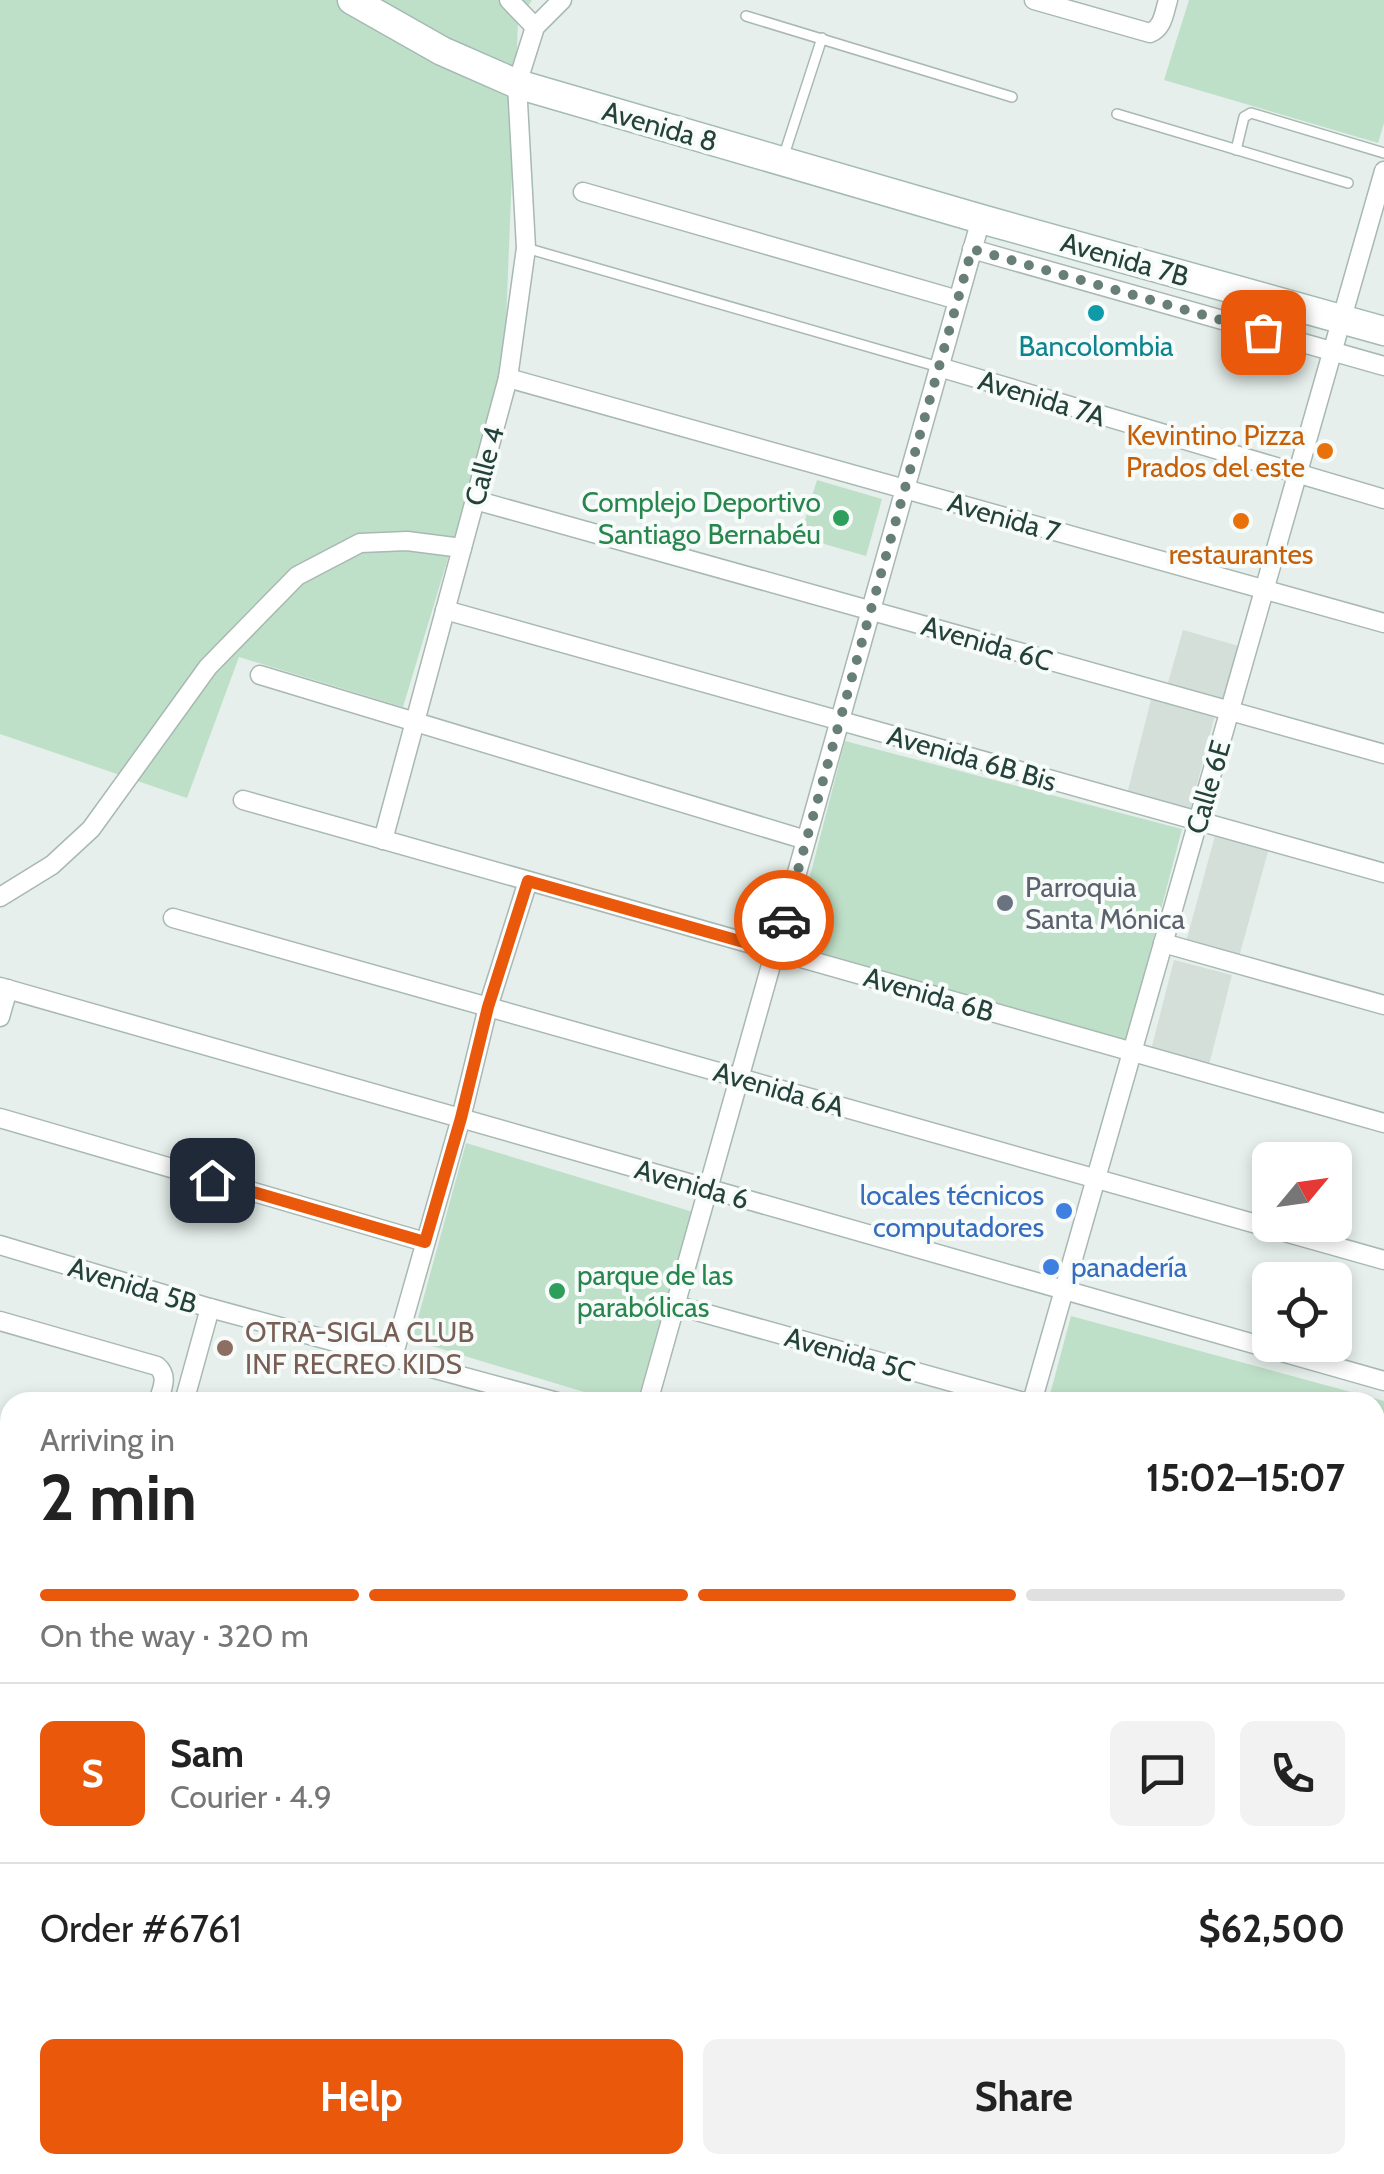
<!DOCTYPE html>
<html lang="en">
<head>
<meta charset="utf-8">
<style>
  body { margin:0; font-family:Cabin,sans-serif; background:#f2f2f2; color:#222; height:100vh; display:flex; flex-direction:column; font-size:38px; white-space:nowrap }
  * { box-sizing:border-box; margin:0 }
  p { font-size:32px; color:#767676 }
  .icon { flex:none; width:55px; height:55px; fill:none; stroke:currentColor; stroke-width:2; stroke-linecap:round; stroke-linejoin:round }
  .map { position:relative; flex:1; overflow:hidden }
  .drawer { position:absolute; left:0px; top:1392px; width:1385px; height:782px; display:flex; flex-direction:column; background:#fff; border-radius:30px 30px 0 0; box-shadow:0 5px 15px #0003 }
  .drawer>* { flex:none }
  .needle { width:65px; rotate:61deg }
  .fabs { position:absolute; left:1252px; top:1142px; display:grid; gap:20px }
  .fabs a { display:grid; place-items:center; width:100px; height:100px; border-radius:15px; background:#fff; box-shadow:0 5px 15px #0003; font-size:50px }
  .pin { position:absolute; display:grid; place-items:center; width:85px; height:85px; color:#fff; margin:-42px; border-radius:20px; box-shadow:0 5px 15px #0006 }
  .courier { position:absolute; display:grid; place-items:center; width:100px; height:100px; margin:-50px; border:8px solid #ea580c; border-radius:50%; background:#fff; color:#222; box-shadow:0 2px 12px #0007 }
  .head em { font-style:normal; font-weight:800 }
  .head div { display:flex; flex-direction:column-reverse }
  .head { display:flex; align-items:center; justify-content:space-between; height:170px; padding:0 40px }
  h1 { font-size:65px; font-weight:800; line-height:75px }
  .bar { display:grid; grid-template-columns:repeat(4,1fr); gap:15px 10px; align-content:center; height:120px; padding:0 40px }
  .bar i { height:12px; border-radius:8px; background:#e0e0e0 }
  .bar .active { background:#ea580c }
  .bar p { grid-column:span 4 }
  .line { display:flex; align-items:center; gap:25px; padding:0 40px; border-top:2px solid #e0e0e0 }
  .line div { flex:1 }
  .round { display:grid; place-items:center; flex:none; width:105px; height:105px; border-radius:15px; background:#f2f2f2 }
  .button { display:flex; gap:20px; margin-top:auto; padding:20px 40px }
  .button a { flex:1; height:115px; border-radius:15px; background:#ea580c; color:#fff; font-size:40px; font-weight:800; line-height:115px; text-align:center }
  .button a+a { background:#f2f2f2; color:#222 }
  .map>svg:first-child { display:block }
  .built { fill:#d4dfda }
  .green { fill:#bfe0c8 }
  .lines { fill:none; stroke-linecap:round; stroke-linejoin:round }
  .stream { stroke:#8ec9d4; stroke-width:5 }
  .lane-casing { stroke:#a8b8b2; stroke-width:12 }
  .street-casing { stroke:#a8b8b2; stroke-width:21 }
  .secondary-casing { stroke:#a4bbb3; stroke-width:31 }
  .primary-casing { stroke:#c2cac8; stroke-width:34 }
  .lane { stroke:#fff; stroke-width:9 }
  .street { stroke:#fff; stroke-width:18 }
  .secondary { stroke:#fff; stroke-width:28 }
  .primary { stroke:#6aa596; stroke-width:30 }
  .done { stroke:#687f78; stroke-width:10; stroke-dasharray:0 18 }
  .route { stroke:#ea580c; stroke-width:12 }
  .culture-dot { fill:#0f9aa8; stroke:#f7fbf9; stroke-width:4 }
  .food-dot { fill:#e8710a; stroke:#f7fbf9; stroke-width:4 }
  .leisure-dot { fill:#2e9e5b; stroke:#f7fbf9; stroke-width:4 }
  .worship-dot { fill:#6b7280; stroke:#f7fbf9; stroke-width:4 }
  .shop-dot { fill:#3f7fe0; stroke:#f7fbf9; stroke-width:4 }
  .education-dot { fill:#8d6e63; stroke:#f7fbf9; stroke-width:4 }
  .labels { text-anchor:middle; dominant-baseline:central; stroke-width:8; stroke-linejoin:round; paint-order:stroke }
  .street-label { font-size:28px; fill:#24423a; stroke:#f7fbf9 }
  .culture-label { font-size:28px; fill:#0d838f; stroke:#f7fbf9 }
  .food-label { font-size:28px; fill:#c56008; stroke:#f7fbf9; text-anchor:end }
  .leisure-label { font-size:28px; fill:#27864d; stroke:#f7fbf9; text-anchor:end }
  .worship-label { font-size:28px; fill:#5b616d; stroke:#f7fbf9; text-anchor:start }
  .shop-label { font-size:28px; fill:#366cbe; stroke:#f7fbf9; text-anchor:end }
  .education-label { font-size:28px; fill:#785e54; stroke:#f7fbf9; text-anchor:start }
</style>
</head>
<body>
<div class="map">
<svg width="1384" height="2174" viewBox="0 0 1384 2174">
  <rect width="100%" height="100%" fill="#e6efeb"/>
  <g class="built">
    <path d="M 1183,630 L 1239,646 L 1223,702 L 1167,686 Z"/>
    <path d="M 1153,692 L 1216,711 L 1189,815 L 1126,798 Z"/>
    <path d="M 1216,832 L 1269,848 L 1239,957 L 1186,942 Z"/>
    <path d="M 1174,960 L 1232,975 L 1209,1065 L 1151,1050 Z"/>
  </g>
  <g class="green">
    <path d="M 0,0 L 532,0 L 518,22 L 504,373 L 403,707 L 239,657 L 187,798 L 0,734 Z"/>
    <path d="M 1189,0 L 1384,0 L 1384,123 L 1378,143 L 1164,80 Z"/>
    <path d="M 817,480 L 882,499 L 866,556 L 800,537 Z"/>
    <path d="M 845,741 L 1182,829 L 1125,1048 L 791,949 Z"/>
    <path d="M 466,1143 L 693,1212 L 637,1402 L 617,1402 L 412,1340 Z"/>
    <path d="M 1071,1316 L 1384,1401 L 1384,1625 L 1375,1622 L 1375,1402 L 1048,1402 Z"/>
  </g>
  <g class="lines">
    <g class="stream">
      <path d="M 639,2165 L 648,2174"/>
      <path d="M 874,2165 L 892,2174"/>
    </g>
    <defs>
      <g id="lane">
        <path d="M 746,16 L 1012,97"/>
        <path d="M 1117,114 L 1348,183"/>
        <path d="M 1236,150 L 1244,117 L 1251,113 L 1384,153"/>
        <path d="M 783,158 L 822,38"/>
        <path d="M 526,248 L 939,367"/>
      </g>
      <g id="street">
        <path d="M 509,0 L 535,27"/>
        <path d="M 1034,0 L 1150,33 C 1163,28 1164,13 1168,0"/>
        <path d="M 583,192 L 958,300"/>
        <path d="M 972,249 L 1384,366"/>
        <path d="M 939,367 L 1384,499"/>
        <path d="M 508,378 L 1384,623"/>
        <path d="M 475,500 L 1384,754"/>
        <path d="M 445,610 L 1384,873"/>
        <path d="M 260,675 L 806,840"/>
        <path d="M 243,800 L 1384,1123"/>
        <path d="M 383,840 L 508,378 L 526,248 L 517,84 L 535,27 L 562,0"/>
        <path d="M 0,897 L 52,865 L 91,829 L 208,667 L 297,576 L 360,543 L 407,541 L 462,548"/>
        <path d="M 173,918 L 1384,1260"/>
        <path d="M 1163,943 L 1384,1005"/>
        <path d="M 0,987 L 1384,1381"/>
        <path d="M 0,1017 L 8,989"/>
        <path d="M 0,1118 L 425,1242"/>
        <path d="M 0,1245 L 210,1308 L 557,1402"/>
        <path d="M 675,1305 L 1024,1402"/>
        <path d="M 0,1321 L 157,1366 C 169,1376 162,1389 158,1402"/>
        <path d="M 393,1357 L 461,1118 L 488,1007 L 528,881"/>
        <path d="M 184,1402 L 210,1308"/>
        <path d="M 648,1402 L 981,219"/>
        <path d="M 1032,1402 L 1384,171"/>
        <path d="M 0,1441 L 10,1444"/>
        <path d="M 0,1561 L 10,1564"/>
        <path d="M 1375,1638 L 1384,1641"/>
        <path d="M 0,1680 L 10,1683"/>
        <path d="M 1375,1757 L 1384,1760"/>
        <path d="M 1375,1884 L 1384,1887"/>
        <path d="M 1375,1931 L 1384,1900"/>
        <path d="M 1375,2014 L 1384,2017"/>
        <path d="M 1375,2144 L 1384,2147"/>
        <path d="M 1181,2165 L 1191,2174"/>
      </g>
      <g id="secondary">
        <path d="M 352,0 L 442,51 L 517,84 L 981,219 L 1384,331"/>
        <path d="M 0,1852 L 10,1858"/>
        <path d="M 548,2165 L 557,2174"/>
      </g>
      <g id="primary">
        <path d="M 0,1808 L 10,1811"/>
        <path d="M 0,1833 L 10,1836"/>
        <path d="M 975,2165 L 997,2174"/>
        <path d="M 1094,2165 L 1094,2174"/>
        <path d="M 1134,2165 L 1155,2174"/>
      </g>
    </defs>
    <use href="#lane" class="lane-casing"/>
    <use href="#street" class="street-casing"/>
    <use href="#secondary" class="secondary-casing"/>
    <use href="#primary" class="primary-casing"/>
    <use href="#lane" class="lane"/>
    <use href="#street" class="street"/>
    <use href="#secondary" class="secondary"/>
    <use href="#primary" class="primary"/>
  </g>
  <g class="lines">
    <path class="done" d="M 784,920 L 972,249 L 1263,332"/>
    <path class="route" d="M 212,1180 L 425,1242 L 461,1118 L 488,1007 L 528,881 L 775,951 L 784,920"/>
  </g>
  <circle class="culture-dot" cx="1096" cy="313" r="10"/>
  <g class="food-dot">
    <circle cx="1325" cy="451" r="10"/>
    <circle cx="1241" cy="521" r="10"/>
  </g>
  <g class="leisure-dot">
    <circle cx="841" cy="518" r="10"/>
    <circle cx="557" cy="1291" r="10"/>
  </g>
  <circle class="worship-dot" cx="1005" cy="903" r="10"/>
  <g class="shop-dot">
    <circle cx="1064" cy="1211" r="10"/>
    <circle cx="1051" cy="1267" r="10"/>
  </g>
  <circle class="education-dot" cx="225" cy="1348" r="10"/>
  <g class="labels">
    <g class="street-label">
      <text transform="translate(660 126) rotate(16)">Avenida 8</text>
      <text transform="translate(1125 259) rotate(16)">Avenida 7B</text>
      <text transform="translate(1042 398) rotate(17)">Avenida 7A</text>
      <text transform="translate(484 466) rotate(-75)">Calle 4</text>
      <text transform="translate(1004 517) rotate(16)">Avenida 7</text>
      <text transform="translate(987 643) rotate(16)">Avenida 6C</text>
      <text transform="translate(972 758) rotate(16)">Avenida 6B Bis</text>
      <text transform="translate(1208 787) rotate(-74)">Calle 6E</text>
      <text transform="translate(929 994) rotate(16)">Avenida 6B</text>
      <text transform="translate(779 1089) rotate(16)">Avenida 6A</text>
      <text transform="translate(692 1184) rotate(16)">Avenida 6</text>
      <text transform="translate(133 1285) rotate(17)">Avenida 5B</text>
      <text transform="translate(850 1354) rotate(16)">Avenida 5C</text>
    </g>
    <g class="culture-label">
      <text x="1096" y="346">Bancolombia</text>
    </g>
    <g class="food-label">
      <text x="1305" y="435">Kevintino Pizza<tspan x="1305" dy="32">Prados del este</tspan></text>
      <text x="1241" y="554" text-anchor="middle">restaurantes</text>
    </g>
    <g class="leisure-label">
      <text x="821" y="502">Complejo Deportivo<tspan x="821" dy="32">Santiago Bernabéu</tspan></text>
      <text x="577" y="1275" text-anchor="start">parque de las<tspan x="577" dy="32">parabólicas</tspan></text>
    </g>
    <g class="worship-label">
      <text x="1025" y="887">Parroquia<tspan x="1025" dy="32">Santa Mónica</tspan></text>
    </g>
    <g class="shop-label">
      <text x="1044" y="1195">locales técnicos<tspan x="1044" dy="32">computadores</tspan></text>
      <text x="1071" y="1267" text-anchor="start">panadería</text>
    </g>
    <g class="education-label">
      <text x="245" y="1332">OTRA-SIGLA CLUB<tspan x="245" dy="32">INF RECREO KIDS</tspan></text>
    </g>
  </g>
</svg>
<div class="fabs">
<a><svg class="needle" viewBox="-14 -14 28 28"><path d="M0-13l5 13h-10z" fill="#e53935"/><path d="M0 13l5-13h-10z" fill="#767676"/></svg></a>
<a><svg class="icon" aria-label="locate" viewBox="0 0 24 24"><circle cx="12" cy="12" r="6"/><path d="M12 2v4M12 18v4M2 12h4M18 12h4"/></svg></a>
</div>
<div class="pin" style="left:1263px;top:332px;background:#ea580c"><svg class="icon" aria-label="bag" viewBox="0 0 24 24"><path d="M5 8h14l-1 12H6zM9 8a3 3 0 0 1 6 0"/></svg></div>
<div class="pin" style="left:212px;top:1180px;background:#1f2937"><svg class="icon" aria-label="home" viewBox="0 0 24 24"><path d="M3 11l9-7 9 7M6 9v11h12V9"/></svg></div>
<div class="courier" style="left:784px;top:920px"><svg class="icon" aria-label="car" viewBox="0 0 24 24"><path d="M5 17H2v-5l4-1 3-4h7l3 4 3 1v5h-3M9 17h6M6 11h13"/><circle cx="7" cy="17" r="2"/><circle cx="17" cy="17" r="2"/></svg></div>
<section class="drawer">
<div class="head"><div><h1>2 min</h1><p>Arriving in</p></div><em>15:02–15:07</em></div>
<div class="bar"><i class="active"></i><i class="active"></i><i class="active"></i><i></i><p>On the way · 320 m</p></div>
<div class="line" style="height:180px"><b class="round" style="background:#ea580c;color:#fff">S</b><div><b>Sam</b><p>Courier · 4.9</p></div><a class="round"><svg class="icon" aria-label="chat" viewBox="0 0 24 24"><path d="M4 5h16v11H9l-5 4z"/></svg></a><a class="round"><svg class="icon" aria-label="phone" viewBox="0 0 24 24"><path d="M5 4h4l2 5-3 2q2 4 5 5l2-3 5 2v4C11 20 4 13 5 4z"/></svg></a></div>
<div class="line" style="height:130px"><div>Order #6761</div><b>$62,500</b></div>
<div class="button"><a>Help</a><a>Share</a></div>
</section>
</div>
</body>
</html>
